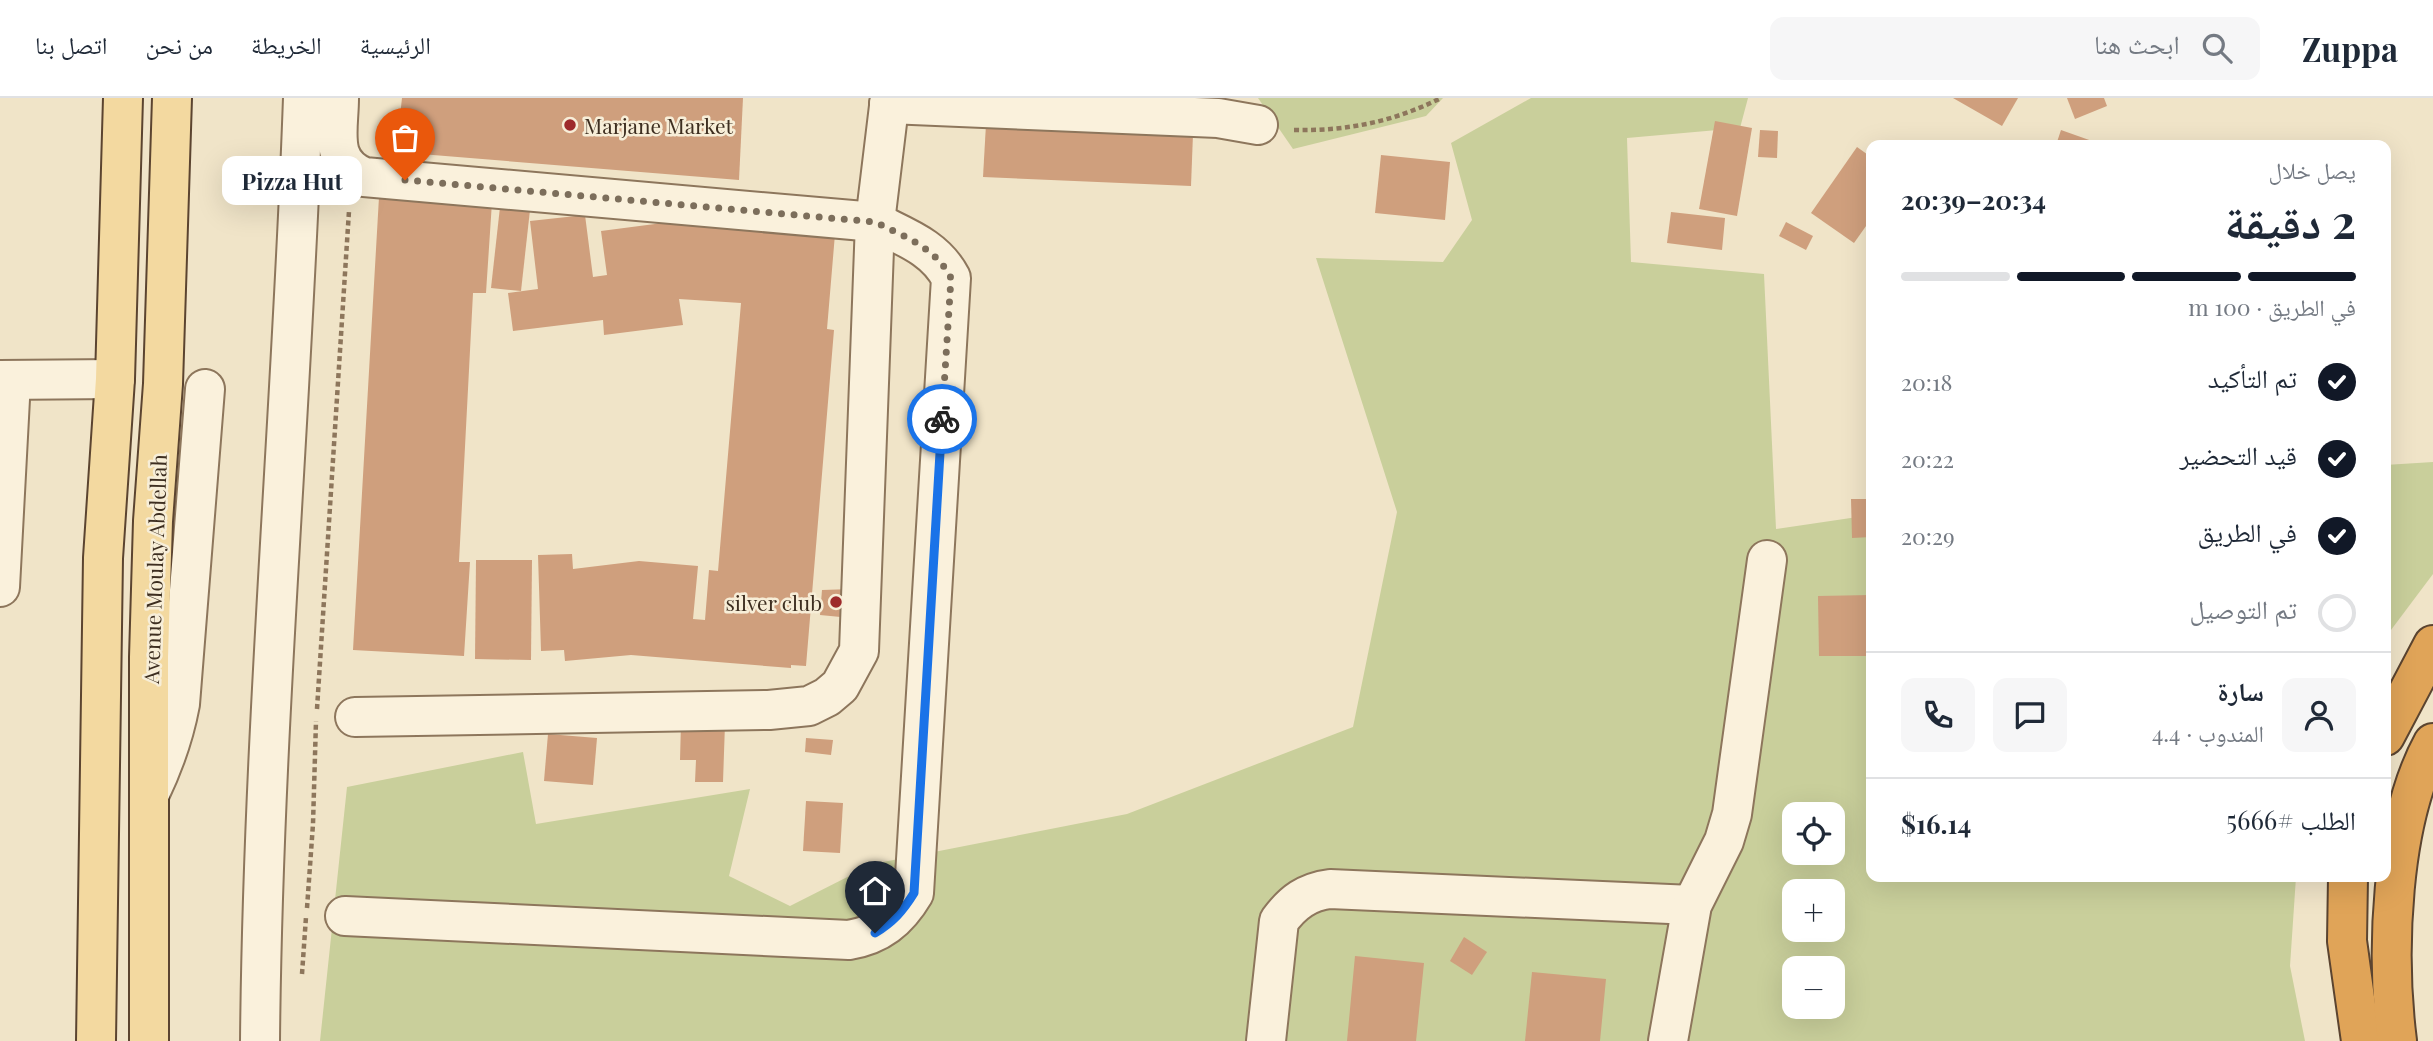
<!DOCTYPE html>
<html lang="ar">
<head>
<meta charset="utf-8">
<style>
  body { margin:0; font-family:"Playfair Display","Noto Naskh Arabic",serif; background:#f6f6f7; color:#1f2937; direction:rtl; height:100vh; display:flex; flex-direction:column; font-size:26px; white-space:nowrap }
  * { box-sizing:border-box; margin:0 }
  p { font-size:23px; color:#747a83 }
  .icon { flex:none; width:38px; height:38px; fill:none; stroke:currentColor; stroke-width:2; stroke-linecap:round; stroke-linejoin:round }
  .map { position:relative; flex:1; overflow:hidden; direction:ltr }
  .drawer { position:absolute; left:1866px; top:42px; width:525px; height:742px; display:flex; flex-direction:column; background:#fff; border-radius:14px; box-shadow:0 7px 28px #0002; direction:rtl }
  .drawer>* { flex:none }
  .buttons { position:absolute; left:1782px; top:704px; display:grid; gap:14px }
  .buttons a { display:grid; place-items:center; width:63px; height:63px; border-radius:14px; background:#fff; box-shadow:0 7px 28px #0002; font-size:35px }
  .pin { position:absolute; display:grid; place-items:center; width:60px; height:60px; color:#fff; margin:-72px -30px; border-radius:50% 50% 50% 0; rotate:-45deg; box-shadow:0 0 7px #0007 }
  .pin .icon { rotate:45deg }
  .courier { position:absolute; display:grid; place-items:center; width:70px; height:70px; margin:-35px; border:5px solid #1a73e8; border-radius:50%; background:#fff; color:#222; box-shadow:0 2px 9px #0007 }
  .bubble { position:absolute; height:49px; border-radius:14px; background:#fff; box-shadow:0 7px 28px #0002; font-size:23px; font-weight:700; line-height:49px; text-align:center; direction:rtl }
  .overview em { font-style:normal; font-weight:700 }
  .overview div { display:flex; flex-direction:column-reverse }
  .overview { display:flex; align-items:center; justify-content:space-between; height:119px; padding:0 35px }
  h1 { font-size:46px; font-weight:700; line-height:52px }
  .bar { display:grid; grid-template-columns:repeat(4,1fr); gap:10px 7px; align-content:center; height:84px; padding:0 35px }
  .bar i { height:9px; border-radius:5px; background:#e0e1e3 }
  .bar .active { background:#111827 }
  .bar p { grid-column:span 4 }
  .line { display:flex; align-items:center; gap:18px; padding:0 35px; border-top:2px solid #e0e1e3 }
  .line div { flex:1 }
  .round { display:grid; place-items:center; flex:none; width:74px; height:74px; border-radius:14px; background:#f6f6f7 }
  ol { padding:0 35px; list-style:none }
  li { display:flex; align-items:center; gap:21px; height:77px }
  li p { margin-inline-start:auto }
  li .icon { padding:7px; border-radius:50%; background:#111827; color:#fff; stroke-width:4 }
  li:last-child { color:#747a83 }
  li i { width:38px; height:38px; border:4px solid #e0e1e3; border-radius:50% }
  header { display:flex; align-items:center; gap:42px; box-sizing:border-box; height:98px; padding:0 35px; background:#fff; border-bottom:2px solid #e0e1e3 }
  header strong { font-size:33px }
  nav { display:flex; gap:38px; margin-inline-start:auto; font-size:24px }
  .search { width:490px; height:63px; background:#f6f6f7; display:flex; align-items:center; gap:18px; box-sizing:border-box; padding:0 24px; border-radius:14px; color:#747a83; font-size:26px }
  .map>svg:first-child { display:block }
  .green { fill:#c9cf9b; fill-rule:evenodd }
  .building { fill:#cf9f7d }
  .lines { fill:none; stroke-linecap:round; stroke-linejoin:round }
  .minor-casing { stroke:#8d765c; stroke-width:42 }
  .major-casing { stroke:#5b4430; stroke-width:42 }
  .highway-casing { stroke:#5b4430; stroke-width:42 }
  .path { stroke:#8d765c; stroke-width:4.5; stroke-dasharray:5 3.5; stroke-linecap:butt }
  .minor { stroke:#faf1dc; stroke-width:38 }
  .major { stroke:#f3d9a0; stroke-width:38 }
  .highway { stroke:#e0a458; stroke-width:38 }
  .done { stroke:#7c6e5b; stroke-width:7; stroke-dasharray:0 12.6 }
  .route { stroke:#1a73e8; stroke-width:9 }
  .poi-dot { fill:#9e2a2b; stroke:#f7eed8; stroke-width:2.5 }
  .labels { text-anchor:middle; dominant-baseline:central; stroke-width:5; stroke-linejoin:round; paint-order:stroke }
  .poi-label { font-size:21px; fill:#3d2e20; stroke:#f7eed8; text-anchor:start }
  .street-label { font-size:21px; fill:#3d2e20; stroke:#f7eed8 }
</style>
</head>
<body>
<header>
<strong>Zuppa</strong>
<div class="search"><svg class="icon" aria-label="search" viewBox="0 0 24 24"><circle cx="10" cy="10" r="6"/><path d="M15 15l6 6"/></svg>ابحث هنا</div>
<nav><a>الرئيسية</a><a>الخريطة</a><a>من نحن</a><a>اتصل بنا</a></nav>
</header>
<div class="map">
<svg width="2433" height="943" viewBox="0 0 2433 943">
  <rect width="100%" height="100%" fill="#f0e4c8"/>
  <g class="green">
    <path d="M 1258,0 L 1443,0 L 1426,18 L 1293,51 Z"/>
    <path d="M 1531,0 L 1748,0 L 1740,30 L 1627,40 L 1631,164 L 1764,176 L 1776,431 L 1871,417 L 1871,779 L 2296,779 L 2290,868 L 2305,943 L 320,943 L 347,689 L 523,654 L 536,726 L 750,691 L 729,778 L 790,808 L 873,766 L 1127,716 L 1353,629 L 1397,414 L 1316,160 L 1443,164 L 1472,122 L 1451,45 ZM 1794,716 L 1832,716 L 1832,754 L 1794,754 ZM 1794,793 L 1832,793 L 1832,831 L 1794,831 ZM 1794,870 L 1832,870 L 1832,908 L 1794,908 Z"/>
    <path d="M 2433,364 L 2433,476 L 2385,540 L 2385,367 Z"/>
  </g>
  <g class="building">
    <path d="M 402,0 L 743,0 L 739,82 L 396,54 Z"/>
    <path d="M 1953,0 L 2018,0 L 2002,28 Z"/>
    <path d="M 2067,0 L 2104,0 L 2107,8 L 2075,21 Z"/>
    <path d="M 1715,23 L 1752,30 L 1737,118 L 1699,111 Z"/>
    <path d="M 986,26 L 1193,36 L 1191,88 L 983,79 Z"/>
    <path d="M 1760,32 L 1778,33 L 1777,60 L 1758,59 Z"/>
    <path d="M 2061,32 L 2092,43 L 2090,47 L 2056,47 Z"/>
    <path d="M 1857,49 L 1871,59 L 1871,121 L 1854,145 L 1811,115 Z"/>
    <path d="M 1381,57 L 1450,64 L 1445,122 L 1375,115 Z"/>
    <path d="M 379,99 L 492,104 L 486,195 L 473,195 L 459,464 L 470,464 L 464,558 L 353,552 Z"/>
    <path d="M 500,109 L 530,112 L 521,193 L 491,190 Z"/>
    <path d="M 1671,114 L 1725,120 L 1722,152 L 1667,145 Z"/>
    <path d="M 585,117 L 593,179 L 607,177 L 601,133 L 724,117 L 835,136 L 827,231 L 834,232 L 806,568 L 791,567 L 791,570 L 631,557 L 565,563 L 564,552 L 541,553 L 538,457 L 572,456 L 573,471 L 639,463 L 698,468 L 693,521 L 705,522 L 709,472 L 718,473 L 741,205 L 679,201 L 683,227 L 604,237 L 603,222 L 513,233 L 508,195 L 538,191 L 530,123 Z"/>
    <path d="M 1786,124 L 1813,138 L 1806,152 L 1779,138 Z"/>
    <path d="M 1851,401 L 1871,401 L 1871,439 L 1852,440 Z"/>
    <path d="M 476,462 L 532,462 L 531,562 L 475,561 Z"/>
    <path d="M 852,491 L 851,520 L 820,517 L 822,492 Z"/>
    <path d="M 1871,497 L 1871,558 L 1819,558 L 1818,498 Z"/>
    <path d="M 681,625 L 725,626 L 723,684 L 695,684 L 696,662 L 680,662 Z"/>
    <path d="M 548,636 L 597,640 L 593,687 L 544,683 Z"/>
    <path d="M 806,640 L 833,642 L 831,657 L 805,654 Z"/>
    <path d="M 806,703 L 843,705 L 840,755 L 803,753 Z"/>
    <path d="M 1464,839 L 1487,854 L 1472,877 L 1450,863 Z"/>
    <path d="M 1355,858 L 1424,865 L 1416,943 L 1347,943 Z"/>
    <path d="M 1532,874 L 1606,881 L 1600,943 L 1525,943 Z"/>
  </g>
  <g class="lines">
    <defs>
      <g id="minor">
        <path d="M 339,0 C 339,33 328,64 364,79 L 875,124 C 904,139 935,149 951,180 L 914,795 C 898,822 879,837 849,842 L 345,818"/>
        <path d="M 889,6 L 1218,20 L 1258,27"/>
        <path d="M 0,282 L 115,281"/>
        <path d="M 0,489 L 11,282"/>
        <path d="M 355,619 L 769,612 L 809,608 L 827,599 L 840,588 L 859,553 L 875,124 L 890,0"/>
        <path d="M 150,695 C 164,666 174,638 180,606 L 205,291"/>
        <path d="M 260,943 C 263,628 292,315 303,0"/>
        <path d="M 1266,943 L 1279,823 C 1293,804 1307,794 1330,791 L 1692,807"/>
        <path d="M 1668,943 L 1692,807 L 1724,743 L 1732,716 L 1767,462"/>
      </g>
      <g id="major">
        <path d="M 96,943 L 103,460 L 115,281 L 123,0"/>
        <path d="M 149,943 L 149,559 L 153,423 L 163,286 L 172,0"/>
      </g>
      <g id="highway">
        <path d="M 2385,638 L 2433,547"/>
        <path d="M 2348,779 L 2347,843 L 2361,943"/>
        <path d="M 2397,943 C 2386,856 2390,723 2433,645"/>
      </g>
    </defs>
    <use href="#minor" class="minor-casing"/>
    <use href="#major" class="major-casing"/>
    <use href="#highway" class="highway-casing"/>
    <g class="path">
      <path d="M 1294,32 C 1347,33 1393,24 1441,0"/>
      <path d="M 317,611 L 349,113"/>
      <path d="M 307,810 L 313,726 L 316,623"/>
      <path d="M 302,876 L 306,819"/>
    </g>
    <use href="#minor" class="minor"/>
    <use href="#major" class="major"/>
    <use href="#highway" class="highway"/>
  </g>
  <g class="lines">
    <path class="done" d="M 405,82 L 875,124 C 905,139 935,149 951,180 L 942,321"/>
    <path class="route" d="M 875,835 C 893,824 903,813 914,795 L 942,321"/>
  </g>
  <g class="poi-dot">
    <circle cx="570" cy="27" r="7"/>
    <circle cx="836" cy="504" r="7"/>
  </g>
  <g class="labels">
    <g class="poi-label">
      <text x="584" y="27">Marjane Market</text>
      <text x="822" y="504" text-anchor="end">silver club</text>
    </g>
    <g class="street-label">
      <text transform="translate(154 471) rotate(-88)">Avenue Moulay Abdellah</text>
    </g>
  </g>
</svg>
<div class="buttons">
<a><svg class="icon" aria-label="locate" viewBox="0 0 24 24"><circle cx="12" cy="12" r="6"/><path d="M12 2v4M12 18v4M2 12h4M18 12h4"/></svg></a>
<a>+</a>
<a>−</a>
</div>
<div class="pin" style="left:405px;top:82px;background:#ea580c"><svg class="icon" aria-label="bag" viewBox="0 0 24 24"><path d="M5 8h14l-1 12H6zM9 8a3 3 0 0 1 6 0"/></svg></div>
<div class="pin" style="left:875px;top:835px;background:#1f2937"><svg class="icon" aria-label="home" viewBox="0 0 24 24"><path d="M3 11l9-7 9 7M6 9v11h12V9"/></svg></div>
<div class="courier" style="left:942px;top:321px"><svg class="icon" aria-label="bike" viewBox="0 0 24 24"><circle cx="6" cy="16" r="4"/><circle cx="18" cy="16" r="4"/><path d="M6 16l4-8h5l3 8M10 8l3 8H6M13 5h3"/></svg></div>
<div class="bubble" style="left:222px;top:58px;width:140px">Pizza Hut</div>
<section class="drawer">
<div class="overview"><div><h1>2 دقيقة</h1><p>يصل خلال</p></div><em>20:34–20:39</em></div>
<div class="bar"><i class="active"></i><i class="active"></i><i class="active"></i><i></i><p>في الطريق · 100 m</p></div>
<ol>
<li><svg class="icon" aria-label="check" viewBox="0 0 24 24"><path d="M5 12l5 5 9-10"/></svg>تم التأكيد<p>20:18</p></li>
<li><svg class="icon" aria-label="check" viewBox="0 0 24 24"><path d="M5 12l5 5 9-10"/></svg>قيد التحضير<p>20:22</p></li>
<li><svg class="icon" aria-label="check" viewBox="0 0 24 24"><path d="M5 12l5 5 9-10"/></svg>في الطريق<p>20:29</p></li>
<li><i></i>تم التوصيل</li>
</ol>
<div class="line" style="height:126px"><a class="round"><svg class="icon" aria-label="person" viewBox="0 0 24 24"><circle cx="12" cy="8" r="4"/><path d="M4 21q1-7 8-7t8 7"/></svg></a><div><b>سارة</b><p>المندوب · 4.4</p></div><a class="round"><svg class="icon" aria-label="chat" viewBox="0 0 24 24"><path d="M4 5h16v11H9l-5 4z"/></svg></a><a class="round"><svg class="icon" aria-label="phone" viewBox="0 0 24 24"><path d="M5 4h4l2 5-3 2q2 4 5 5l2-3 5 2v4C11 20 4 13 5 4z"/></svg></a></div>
<div class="line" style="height:91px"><div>الطلب #5666</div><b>$16.14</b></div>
</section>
</div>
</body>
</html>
